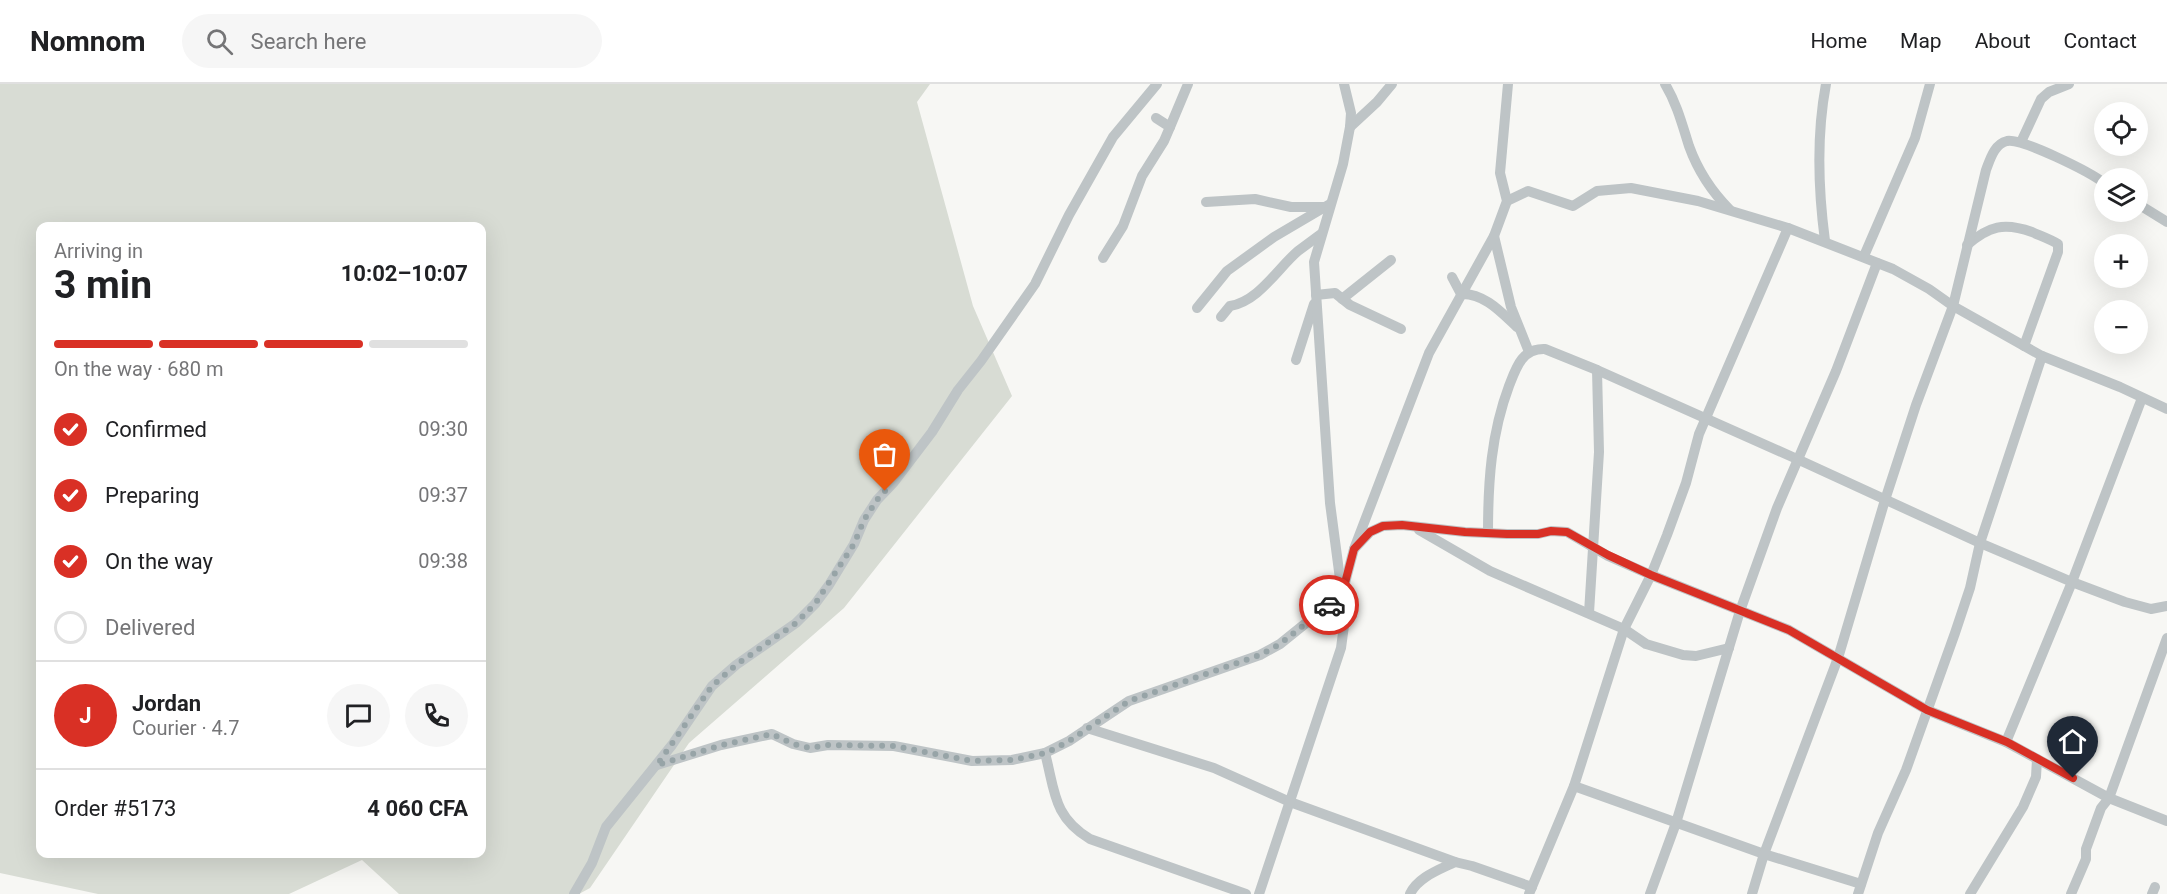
<!DOCTYPE html>
<html lang="en">
<head>
<meta charset="utf-8">
<style>
  body { margin:0; font-family:Roboto,sans-serif; background:#f6f6f6; color:#202124; height:100vh; display:flex; flex-direction:column; font-size:22px; white-space:nowrap }
  * { box-sizing:border-box; margin:0 }
  p { font-size:20px; color:#757577 }
  .icon { flex:none; width:33px; height:33px; fill:none; stroke:currentColor; stroke-width:2; stroke-linecap:round; stroke-linejoin:round }
  .map { position:relative; flex:1; overflow:hidden }
  .drawer { position:absolute; left:36px; top:138px; width:450px; height:636px; display:flex; flex-direction:column; background:#fff; border-radius:12px; box-shadow:0 6px 24px #0002 }
  .drawer>* { flex:none }
  .buttons { position:absolute; left:2094px; top:18px; display:grid; gap:12px }
  .buttons a { display:grid; place-items:center; width:54px; height:54px; border-radius:50%; background:#fff; box-shadow:0 6px 24px #0002; font-size:30px }
  .pin { position:absolute; display:grid; place-items:center; width:51px; height:51px; color:#fff; margin:-62px -26px; border-radius:50% 50% 50% 0; rotate:-45deg; box-shadow:0 0 6px #0007 }
  .pin .icon { rotate:45deg }
  .courier { position:absolute; display:grid; place-items:center; width:60px; height:60px; margin:-30px; border:4px solid #d93025; border-radius:50%; background:#fff; color:#222; box-shadow:0 2px 8px #0007 }
  .headline em { font-style:normal; font-weight:700 }
  .headline div { display:flex; flex-direction:column-reverse }
  .headline { display:flex; align-items:center; justify-content:space-between; height:102px; padding:0 18px }
  h1 { font-size:39px; font-weight:700; line-height:45px }
  .bar { display:grid; grid-template-columns:repeat(4,1fr); gap:9px 6px; align-content:center; height:72px; padding:0 18px }
  .bar i { height:8px; border-radius:4px; background:#e0e0e0 }
  .bar .current { background:#d93025 }
  .bar p { grid-column:span 4 }
  .line { display:flex; align-items:center; gap:15px; padding:0 18px; border-top:2px solid #e0e0e0 }
  .line div { flex:1 }
  .round { display:grid; place-items:center; flex:none; width:63px; height:63px; border-radius:32px; background:#f6f6f6 }
  ol { padding:0 18px; list-style:none }
  li { display:flex; align-items:center; gap:18px; height:66px }
  li p { margin-inline-start:auto }
  li .icon { padding:6px; border-radius:50%; background:#d93025; color:#fff; stroke-width:4 }
  li:last-child { color:#757577 }
  li i { width:33px; height:33px; border:3px solid #e0e0e0; border-radius:50% }
  header { display:flex; align-items:center; gap:36px; box-sizing:border-box; height:84px; padding:0 30px; background:#fff; border-bottom:2px solid #e0e0e0 }
  header strong { font-size:28px }
  nav { display:flex; gap:33px; margin-inline-start:auto; font-size:21px }
  .search { width:420px; height:54px; background:#f6f6f6; display:flex; align-items:center; gap:15px; box-sizing:border-box; padding:0 21px; border-radius:33px; color:#757577; font-size:22px }
  .map>svg:first-child { display:block }
  .green { fill:#d8dcd4; fill-rule:evenodd }
  .lines { fill:none; stroke-linecap:round; stroke-linejoin:round }
  .street { stroke:#bec4c6; stroke-width:10 }
  .done { stroke:#97a4a7; stroke-width:6; stroke-dasharray:0 10.8 }
  .route { stroke:#d93025; stroke-width:8 }
</style>
</head>
<body>
<header>
<strong>Nomnom</strong>
<div class="search"><svg class="icon" aria-label="search" viewBox="0 0 24 24"><circle cx="10" cy="10" r="6"/><path d="M15 15l6 6"/></svg>Search here</div>
<nav><a>Home</a><a>Map</a><a>About</a><a>Contact</a></nav>
</header>
<div class="map">
<svg width="2167" height="810" viewBox="0 0 2167 810">
  <rect width="100%" height="100%" fill="#f7f7f4"/>
  <path class="green" d="M 0,0 L 930,0 L 917,18 L 973,222 L 1012,312 L 844,524 L 689,659 L 590,804 L 579,810 L 399,810 L 362,776 L 289,810 L 98,810 L 0,789 ZM 40,142 L 482,142 L 482,770 L 40,770 Z"/>
  <g class="lines">
    <g class="street">
      <path d="M 1665,0 C 1677,20 1682,40 1689,62 C 1698,87 1712,108 1730,126"/>
      <path d="M 1170,43 L 1188,0"/>
      <path d="M 1350,43 L 1377,18 L 1392,0"/>
      <path d="M 2021,58 L 2041,15 L 2049,8 L 2069,0"/>
      <path d="M 1507,117 L 1528,107 L 1573,122 L 1597,107 L 1631,104 L 1698,117 L 1788,144 L 1893,185 L 1929,205 L 1953,222 L 2042,272 L 2120,303 L 2167,325"/>
      <path d="M 1206,118 L 1255,115 L 1291,123 L 1324,123"/>
      <path d="M 2138,120 L 2167,138"/>
      <path d="M 1494,152 L 1511,223 L 1529,268"/>
      <path d="M 1825,157 C 1818,104 1816,53 1826,0"/>
      <path d="M 1967,161 C 1989,142 2004,138 2032,148 C 2041,152 2050,155 2058,160 L 2058,168 L 2024,262"/>
      <path d="M 1864,172 L 1915,54 L 1930,0"/>
      <path d="M 1103,174 L 1123,142 L 1142,92 L 1164,57 L 1170,43 L 1156,34"/>
      <path d="M 1452,193 L 1461,210 C 1484,209 1501,228 1517,243"/>
      <path d="M 1316,211 L 1335,209 L 1350,221 L 1401,245"/>
      <path d="M 1342,215 L 1391,176"/>
      <path d="M 1197,224 L 1227,187 L 1274,153 L 1330,120"/>
      <path d="M 1221,233 L 1230,222 C 1259,217 1277,185 1298,167 C 1306,161 1313,156 1321,150"/>
      <path d="M 1296,276 L 1314,220"/>
      <path d="M 1419,446 L 1490,487 L 1624,545 L 1646,560 L 1683,571 L 1696,572 L 1729,564"/>
      <path d="M 1488,449 C 1488,398 1491,350 1509,302 C 1516,284 1522,264 1545,265 L 1597,286 L 1797,375 L 1980,459 L 2072,498 L 2125,518 L 2151,525 L 2167,522"/>
      <path d="M 1354,465 L 1370,448 L 1383,442 L 1402,441 L 1465,448 L 1507,450 L 1538,450 L 1551,447 L 1567,448 L 1608,472 L 1651,491 L 1789,546 L 1927,626 L 2006,658 L 2109,714 L 2167,737"/>
      <path d="M 1589,529 L 1599,368 L 1597,286"/>
      <path d="M 1087,644 L 1214,684 L 1290,718 L 1455,778 L 1472,782 L 1532,803"/>
      <path d="M 2006,658 L 2072,498 L 2142,314"/>
      <path d="M 1045,669 C 1055,707 1053,733 1090,755 L 1246,810"/>
      <path d="M 657,681 L 721,661 L 772,650 L 793,660 L 810,664 L 828,661 L 894,662 L 972,677 L 1012,676 L 1045,669 L 1069,657 L 1129,617 L 1260,571 L 1280,560 L 1342,510 L 1330,419 L 1314,178 L 1343,80 L 1350,43 L 1351,29 L 1344,0"/>
      <path d="M 1574,702 L 1764,770 L 1861,800"/>
      <path d="M 574,810 L 592,779 L 606,743 L 672,661 L 712,602 L 736,581 L 796,539 L 815,520 L 829,501 L 854,460 L 864,436 L 877,416 L 894,398 L 932,348 L 958,306 L 981,277 L 1035,200 L 1069,131 L 1113,53 L 1157,0"/>
      <path d="M 1259,810 L 1341,564 L 1345,534 L 1342,510 L 1354,465 L 1429,269 L 1494,152 L 1507,117 L 1500,89 L 1508,0"/>
      <path d="M 1410,810 C 1418,793 1439,786 1455,778"/>
      <path d="M 1529,810 L 1574,702 L 1624,545 L 1651,491 L 1667,451 L 1686,399 L 1699,350 L 1788,144"/>
      <path d="M 1650,810 L 1676,739 L 1740,527 L 1777,424 L 1836,287 L 1877,179"/>
      <path d="M 1752,810 L 1764,770 L 1838,574 L 1885,416 L 1916,321 L 1953,222 L 1986,86 C 1990,76 1994,60 2007,57 C 2022,54 2090,88 2104,99"/>
      <path d="M 1858,810 L 1878,749 L 1906,686 L 1955,549 L 1970,504 L 1980,459 L 2042,272"/>
      <path d="M 1970,810 L 2023,723 L 2036,693 L 2037,675"/>
      <path d="M 2071,810 L 2086,775 L 2086,765 L 2101,724 L 2109,714 L 2167,554"/>
      <path d="M 2152,810 L 2155,803"/>
    </g>
  </g>
  <g class="lines">
    <path class="done" d="M 885,407 L 877,416 L 864,436 L 854,460 L 815,520 L 796,539 L 736,581 L 712,602 L 657,681 L 722,661 L 772,650 L 793,660 L 810,664 L 828,661 L 894,662 L 972,677 L 1012,676 L 1046,669 L 1069,657 L 1129,617 L 1260,571 L 1280,560 L 1329,521"/>
    <path class="route" d="M 1329,521 L 1342,510 L 1354,465 L 1370,448 L 1383,442 L 1402,441 L 1465,448 L 1507,450 L 1538,450 L 1551,447 L 1567,448 L 1608,471 L 1651,491 L 1789,546 L 1927,626 L 2007,658 L 2073,694"/>
  </g>
</svg>
<div class="buttons">
<a><svg class="icon" aria-label="locate" viewBox="0 0 24 24"><circle cx="12" cy="12" r="6"/><path d="M12 2v4M12 18v4M2 12h4M18 12h4"/></svg></a>
<a><svg class="icon" aria-label="layers" viewBox="0 0 24 24"><path d="M12 4l9 5-9 5-9-5zM3 14l9 5 9-5"/></svg></a>
<a>+</a>
<a>−</a>
</div>
<div class="pin" style="left:885px;top:407px;background:#ea580c"><svg class="icon" aria-label="bag" viewBox="0 0 24 24"><path d="M5 8h14l-1 12H6zM9 8a3 3 0 0 1 6 0"/></svg></div>
<div class="pin" style="left:2073px;top:694px;background:#1f2937"><svg class="icon" aria-label="home" viewBox="0 0 24 24"><path d="M3 11l9-7 9 7M6 9v11h12V9"/></svg></div>
<div class="courier" style="left:1329px;top:521px"><svg class="icon" aria-label="car" viewBox="0 0 24 24"><path d="M5 17H2v-5l4-1 3-4h7l3 4 3 1v5h-3M9 17h6M6 11h13"/><circle cx="7" cy="17" r="2"/><circle cx="17" cy="17" r="2"/></svg></div>
<section class="drawer">
<div class="headline"><div><h1>3 min</h1><p>Arriving in</p></div><em>10:02–10:07</em></div>
<div class="bar"><i class="current"></i><i class="current"></i><i class="current"></i><i></i><p>On the way · 680 m</p></div>
<ol>
<li><svg class="icon" aria-label="check" viewBox="0 0 24 24"><path d="M5 12l5 5 9-10"/></svg>Confirmed<p>09:30</p></li>
<li><svg class="icon" aria-label="check" viewBox="0 0 24 24"><path d="M5 12l5 5 9-10"/></svg>Preparing<p>09:37</p></li>
<li><svg class="icon" aria-label="check" viewBox="0 0 24 24"><path d="M5 12l5 5 9-10"/></svg>On the way<p>09:38</p></li>
<li><i></i>Delivered</li>
</ol>
<div class="line" style="height:108px"><b class="round" style="background:#d93025;color:#fff">J</b><div><b>Jordan</b><p>Courier · 4.7</p></div><a class="round"><svg class="icon" aria-label="chat" viewBox="0 0 24 24"><path d="M4 5h16v11H9l-5 4z"/></svg></a><a class="round"><svg class="icon" aria-label="phone" viewBox="0 0 24 24"><path d="M5 4h4l2 5-3 2q2 4 5 5l2-3 5 2v4C11 20 4 13 5 4z"/></svg></a></div>
<div class="line" style="height:78px"><div>Order #5173</div><b>4 060 CFA</b></div>
</section>
</div>
</body>
</html>
